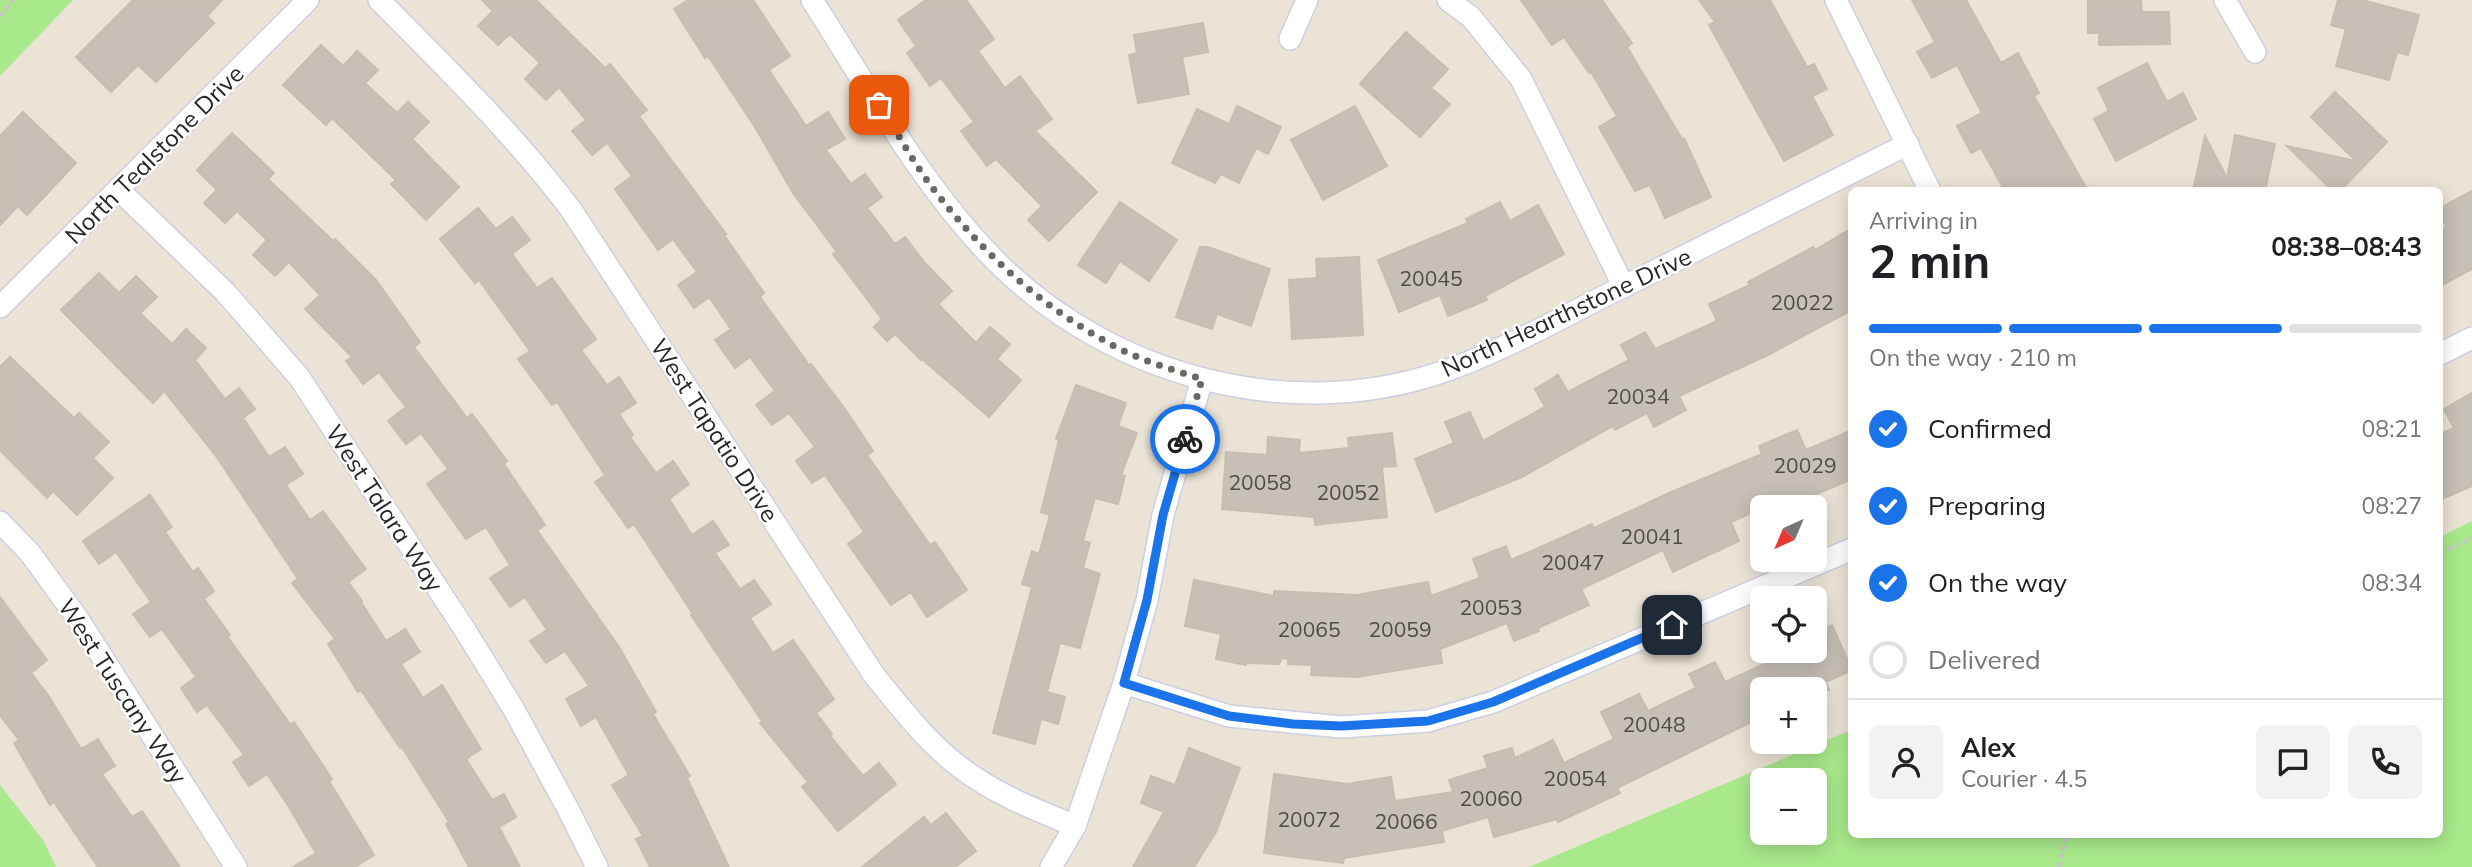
<!DOCTYPE html>
<html lang="en">
<head>
<meta charset="utf-8">
<style>
  body { margin:0; font-family:Mulish,sans-serif; background:#f2f2f2; color:#202124; height:100vh; display:flex; flex-direction:column; font-size:26px; white-space:nowrap }
  * { box-sizing:border-box; margin:0 }
  p { font-size:23px; color:#757577 }
  .icon { flex:none; width:38px; height:38px; fill:none; stroke:currentColor; stroke-width:2; stroke-linecap:round; stroke-linejoin:round }
  .map { position:relative; flex:1; overflow:hidden }
  .side { position:absolute; left:1848px; top:187px; width:595px; height:651px; display:flex; flex-direction:column; background:#fff; border-radius:10px; box-shadow:0 4px 18px #0003 }
  .side>* { flex:none }
  .needle { width:46px; rotate:224deg }
  .buttons { position:absolute; left:1750px; top:495px; display:grid; gap:14px }
  .buttons a { display:grid; place-items:center; width:77px; height:77px; border-radius:10px; background:#fff; box-shadow:0 4px 18px #0003; font-size:35px }
  .pin { position:absolute; display:grid; place-items:center; width:60px; height:60px; color:#fff; margin:-30px; border-radius:14px; box-shadow:0 4px 10px #0006 }
  .courier { position:absolute; display:grid; place-items:center; width:70px; height:70px; margin:-35px; border:5px solid #1a73e8; border-radius:50%; background:#fff; color:#222; box-shadow:0 2px 9px #0007 }
  .head em { font-style:normal; font-weight:700 }
  .head div { display:flex; flex-direction:column-reverse }
  .head { display:flex; align-items:center; justify-content:space-between; height:119px; padding:0 21px }
  h1 { font-size:46px; font-weight:700; line-height:52px }
  .bar { display:grid; grid-template-columns:repeat(4,1fr); gap:10px 7px; align-content:center; height:84px; padding:0 21px }
  .bar i { height:9px; border-radius:5px; background:#e0e0e0 }
  .bar .selected { background:#1a73e8 }
  .bar p { grid-column:span 4 }
  .line { display:flex; align-items:center; gap:18px; padding:0 21px; border-top:2px solid #e0e0e0 }
  .line div { flex:1 }
  .round { display:grid; place-items:center; flex:none; width:74px; height:74px; border-radius:10px; background:#f2f2f2 }
  ol { padding:0 21px; list-style:none }
  li { display:flex; align-items:center; gap:21px; height:77px }
  li p { margin-inline-start:auto }
  li .icon { padding:7px; border-radius:50%; background:#1a73e8; color:#fff; stroke-width:4 }
  li:last-child { color:#757577 }
  li i { width:38px; height:38px; border:4px solid #e0e0e0; border-radius:50% }
  .map>svg:first-child { display:block }
  .green { fill:#a8e98b; fill-rule:evenodd }
  .building { fill:#c6c0b6; stroke:#c6bfb0; stroke-width:2 }
  .lines { fill:none; stroke-linecap:round; stroke-linejoin:round }
  .street-casing { stroke:#cbcfe2; stroke-width:24 }
  .path { stroke:#c7c7c7; stroke-width:4.5; stroke-dasharray:5 3.5; stroke-linecap:butt }
  .street { stroke:#fff; stroke-width:21 }
  .done { stroke:#6b6864; stroke-width:7; stroke-dasharray:0 12.6 }
  .route { stroke:#1a73e8; stroke-width:9 }
  .labels { text-anchor:middle; dominant-baseline:central; stroke-width:5; stroke-linejoin:round; paint-order:stroke }
  .number-label { font-size:21px; fill:#4e4c4a }
  .street-label { font-size:24px; fill:#262626; stroke:#fff }
</style>
</head>
<body>
<div class="map">
<svg width="2472" height="867" viewBox="0 0 2472 867">
  <rect width="100%" height="100%" fill="#ebe3d6"/>
  <g class="green">
    <path d="M 0,0 L 73,0 L 0,76 Z"/>
    <path d="M 2472,521 L 2472,867 L 1529,867 L 1851,730 L 1852,835 L 2440,835 L 2440,537 ZM 1762,780 L 1815,780 L 1815,833 L 1762,833 Z"/>
    <path d="M 0,785 L 43,840 L 56,867 L 0,867 Z"/>
  </g>
  <g class="building">
    <path d="M 133,0 L 222,0 L 207,16 L 214,23 L 156,82 L 138,65 L 111,92 L 76,57 Z"/>
    <path d="M 482,0 L 536,0 L 605,68 L 610,64 L 647,110 L 639,116 L 726,234 L 724,235 L 764,293 L 760,297 L 809,365 L 811,364 L 845,409 L 873,451 L 867,455 L 930,545 L 935,542 L 967,590 L 927,617 L 911,592 L 891,605 L 848,544 L 864,532 L 850,511 L 825,475 L 812,483 L 796,461 L 815,447 L 789,413 L 772,425 L 756,405 L 775,391 L 750,357 L 735,368 L 715,340 L 731,329 L 709,297 L 694,308 L 678,285 L 697,272 L 673,239 L 658,250 L 615,189 L 632,176 L 607,143 L 592,155 L 572,131 L 586,120 L 559,87 L 546,100 L 525,79 L 540,63 L 510,34 L 498,45 L 478,26 L 493,11 Z"/>
    <path d="M 688,0 L 753,0 L 790,56 L 769,70 L 806,126 L 828,112 L 845,139 L 826,150 L 851,184 L 865,174 L 882,197 L 867,208 L 895,244 L 905,237 L 925,263 L 952,291 L 938,304 L 976,343 L 990,327 L 1010,344 L 997,359 L 1021,380 L 989,417 L 922,359 L 921,360 L 895,334 L 887,341 L 874,327 L 882,319 L 833,254 L 837,252 L 793,193 L 755,127 L 708,56 L 705,58 L 674,9 Z"/>
    <path d="M 926,0 L 966,0 L 994,39 L 978,51 L 1005,88 L 1020,76 L 1052,119 L 1035,131 L 1097,192 L 1049,241 L 1028,220 L 1042,206 L 996,159 L 987,166 L 961,131 L 974,122 L 941,78 L 930,86 L 907,53 L 916,46 L 898,20 Z"/>
    <path d="M 1521,0 L 1602,0 L 1632,43 L 1627,47 L 1682,139 L 1684,138 L 1711,197 L 1665,218 L 1650,185 L 1635,191 L 1599,127 L 1617,116 L 1591,72 L 1589,73 L 1564,37 L 1552,45 Z"/>
    <path d="M 1699,0 L 1770,0 L 1807,67 L 1814,64 L 1827,89 L 1812,96 L 1833,135 L 1784,161 L 1709,25 L 1715,22 Z"/>
    <path d="M 1912,0 L 1966,0 L 2001,63 L 2018,53 L 2039,93 L 2034,96 L 2088,191 L 2005,191 L 1981,148 L 1971,153 L 1957,126 L 1982,113 L 1957,65 L 1932,78 L 1917,52 L 1935,42 Z"/>
    <path d="M 2088,0 L 2141,0 L 2142,12 L 2169,12 L 2170,44 L 2099,45 L 2099,33 L 2088,33 Z"/>
    <path d="M 2338,0 L 2362,0 L 2419,15 L 2408,55 L 2397,52 L 2389,80 L 2336,66 L 2346,29 L 2331,25 Z"/>
    <path d="M 1203,23 L 1208,52 L 1182,57 L 1189,94 L 1138,103 L 1129,55 L 1137,53 L 1134,35 Z"/>
    <path d="M 1406,32 L 1448,69 L 1431,88 L 1450,104 L 1420,137 L 1360,84 Z"/>
    <path d="M 321,45 L 343,66 L 357,51 L 378,70 L 365,83 L 397,113 L 408,102 L 429,122 L 412,139 L 459,187 L 426,220 L 391,184 L 396,180 L 332,118 L 326,125 L 283,85 Z"/>
    <path d="M 2147,63 L 2167,102 L 2183,93 L 2196,119 L 2116,161 L 2094,119 L 2109,111 L 2098,88 Z"/>
    <path d="M 2335,92 L 2387,142 L 2340,191 L 2333,191 L 2287,146 L 2356,161 L 2311,117 Z"/>
    <path d="M 1237,106 L 1281,127 L 1268,154 L 1256,148 L 1239,183 L 1221,174 L 1215,183 L 1172,163 L 1197,109 L 1229,124 Z"/>
    <path d="M 1355,106 L 1387,166 L 1323,200 L 1291,140 Z"/>
    <path d="M 23,112 L 76,163 L 27,215 L 18,206 L 0,225 L 0,136 Z"/>
    <path d="M 232,133 L 274,173 L 268,179 L 333,241 L 335,239 L 376,280 L 420,342 L 414,347 L 467,418 L 472,414 L 507,461 L 504,464 L 545,525 L 537,530 L 619,647 L 656,712 L 653,714 L 690,776 L 687,778 L 729,867 L 650,867 L 636,839 L 643,836 L 612,785 L 629,775 L 596,717 L 581,726 L 566,699 L 589,686 L 565,651 L 546,663 L 530,641 L 547,630 L 525,597 L 510,607 L 490,578 L 510,565 L 486,527 L 466,539 L 427,484 L 448,469 L 421,433 L 406,444 L 388,421 L 406,407 L 379,372 L 363,384 L 346,361 L 352,357 L 305,309 L 320,295 L 289,262 L 275,276 L 253,255 L 267,240 L 237,211 L 225,223 L 204,203 L 217,190 L 197,170 Z"/>
    <path d="M 2235,135 L 2275,144 L 2265,191 L 2193,191 L 2205,136 L 2227,178 Z"/>
    <path d="M 2472,191 L 2472,269 L 2440,286 L 2440,230 L 2446,227 L 2440,213 L 2440,208 Z"/>
    <path d="M 1120,202 L 1177,240 L 1149,281 L 1120,261 L 1106,283 L 1078,265 Z"/>
    <path d="M 1500,202 L 1510,221 L 1538,205 L 1564,254 L 1485,296 L 1487,300 L 1448,316 L 1440,295 L 1399,312 L 1378,260 L 1468,223 L 1466,219 Z"/>
    <path d="M 478,208 L 496,229 L 512,217 L 530,240 L 512,254 L 537,288 L 552,278 L 596,339 L 581,350 L 607,385 L 619,377 L 636,403 L 619,414 L 633,435 L 630,437 L 656,473 L 673,461 L 689,484 L 669,499 L 692,535 L 713,521 L 729,545 L 715,553 L 740,589 L 754,580 L 771,604 L 750,618 L 773,653 L 793,640 L 834,699 L 816,713 L 832,734 L 830,736 L 863,776 L 879,763 L 896,784 L 838,831 L 802,787 L 808,782 L 760,723 L 762,721 L 691,615 L 693,614 L 634,524 L 628,528 L 595,482 L 605,475 L 557,402 L 552,405 L 518,359 L 530,351 L 479,280 L 475,283 L 440,239 Z"/>
    <path d="M 1852,228 L 1852,310 L 1770,354 L 1679,396 L 1686,410 L 1654,427 L 1647,413 L 1615,430 L 1613,426 L 1522,477 L 1436,512 L 1415,459 L 1454,443 L 1445,422 L 1470,412 L 1483,441 L 1545,407 L 1535,389 L 1558,375 L 1568,392 L 1629,360 L 1621,345 L 1645,332 L 1655,349 L 1717,321 L 1709,304 L 1750,285 L 1748,282 L 1813,247 L 1815,250 Z"/>
    <path d="M 1200,247 L 1208,247 L 1270,269 L 1251,326 L 1217,314 L 1212,329 L 1176,317 Z"/>
    <path d="M 1359,257 L 1363,335 L 1292,339 L 1289,280 L 1317,278 L 1316,259 Z"/>
    <path d="M 99,273 L 119,293 L 136,276 L 157,297 L 140,313 L 172,344 L 186,329 L 206,348 L 195,360 L 225,399 L 239,388 L 255,409 L 243,418 L 269,457 L 285,447 L 303,474 L 286,485 L 310,520 L 323,511 L 366,569 L 348,582 L 362,601 L 361,602 L 386,641 L 405,629 L 420,652 L 401,664 L 423,698 L 442,685 L 481,749 L 466,759 L 492,800 L 504,794 L 516,817 L 499,827 L 520,867 L 469,867 L 446,824 L 449,822 L 402,747 L 400,748 L 361,690 L 358,692 L 328,644 L 335,639 L 292,583 L 298,579 L 216,456 L 164,391 L 153,403 L 61,310 Z"/>
    <path d="M 10,357 L 74,418 L 79,413 L 109,442 L 93,458 L 113,478 L 77,515 L 53,491 L 47,498 L 0,450 L 0,367 Z"/>
    <path d="M 1076,385 L 1126,403 L 1118,426 L 1137,433 L 1121,475 L 1125,476 L 1118,504 L 1095,498 L 1083,541 L 1090,543 L 1083,568 L 1100,574 L 1080,648 L 1060,643 L 1047,692 L 1065,697 L 1058,724 L 1041,719 L 1035,744 L 993,733 L 1032,587 L 1022,584 L 1032,551 L 1039,554 L 1050,515 L 1041,512 L 1059,440 L 1056,439 Z"/>
    <path d="M 2472,393 L 2472,486 L 2440,500 L 2440,434 L 2454,428 L 2444,409 Z"/>
    <path d="M 1797,430 L 1806,450 L 1852,430 L 1852,479 L 1814,495 L 1820,508 L 1762,508 L 1731,522 L 1739,541 L 1673,572 L 1663,550 L 1581,589 L 1589,605 L 1538,628 L 1539,631 L 1514,641 L 1507,623 L 1440,649 L 1442,663 L 1357,677 L 1311,675 L 1312,665 L 1288,664 L 1288,659 L 1282,658 L 1279,664 L 1246,663 L 1246,665 L 1216,659 L 1221,634 L 1185,626 L 1194,580 L 1274,596 L 1274,591 L 1357,595 L 1428,582 L 1431,596 L 1480,578 L 1473,559 L 1506,546 L 1511,560 L 1592,524 L 1594,528 L 1669,493 L 1762,454 L 1759,446 Z"/>
    <path d="M 1392,433 L 1396,466 L 1382,467 L 1387,517 L 1315,525 L 1314,517 L 1222,509 L 1226,452 L 1267,455 L 1268,437 L 1300,440 L 1299,453 L 1349,448 L 1348,438 Z"/>
    <path d="M 150,495 L 172,527 L 165,532 L 193,572 L 198,568 L 214,591 L 204,599 L 230,635 L 227,636 L 290,724 L 294,722 L 332,779 L 329,781 L 374,855 L 355,867 L 293,867 L 316,853 L 287,804 L 267,774 L 249,786 L 233,762 L 244,755 L 207,705 L 197,712 L 181,688 L 196,677 L 162,629 L 150,637 L 133,614 L 151,602 L 116,552 L 99,564 L 83,541 Z"/>
    <path d="M 0,597 L 47,660 L 31,673 L 48,695 L 81,749 L 98,739 L 115,766 L 102,774 L 132,817 L 142,811 L 180,867 L 98,867 L 54,802 L 50,805 L 14,743 L 19,740 L 0,715 Z"/>
    <path d="M 1832,625 L 1852,670 L 1826,682 L 1829,690 L 1762,690 L 1762,717 L 1617,788 L 1620,793 L 1558,822 L 1557,819 L 1494,837 L 1488,817 L 1442,831 L 1444,842 L 1344,858 L 1343,863 L 1264,853 L 1274,774 L 1347,784 L 1391,777 L 1395,801 L 1453,792 L 1449,780 L 1488,768 L 1484,756 L 1512,748 L 1515,758 L 1553,740 L 1564,763 L 1614,739 L 1601,712 L 1639,694 L 1648,711 L 1696,688 L 1689,674 L 1715,662 L 1725,682 L 1771,661 L 1766,651 L 1815,651 L 1815,633 Z"/>
    <path d="M 1189,748 L 1240,768 L 1216,832 L 1194,867 L 1133,867 L 1164,812 L 1141,803 L 1151,776 L 1175,785 Z"/>
    <path d="M 946,813 L 976,851 L 955,867 L 862,867 L 924,817 L 931,825 Z"/>
  </g>
  <g class="lines">
    <defs>
      <g id="street">
        <path d="M 379,0 C 446,68 514,134 572,211 L 874,675 C 905,713 935,753 977,779 C 1007,799 1042,812 1075,826"/>
        <path d="M 812,0 C 870,90 927,196 1005,270 C 1117,376 1287,422 1436,374 C 1503,352 1565,315 1629,284 C 1722,238 1815,191 1908,144"/>
        <path d="M 1448,0 L 1471,17 L 1521,79 L 1624,287"/>
        <path d="M 1836,0 L 1930,191"/>
        <path d="M 2225,0 L 2255,52"/>
        <path d="M 1290,39 L 1307,0"/>
        <path d="M 118,189 L 225,292 L 299,377 L 465,630 L 513,708 L 568,809 L 597,867"/>
        <path d="M 0,307 L 308,0"/>
        <path d="M 2440,354 L 2472,338"/>
        <path d="M 0,522 L 30,553 L 78,619 L 236,867"/>
        <path d="M 1124,683 L 1147,600 L 1163,515 L 1202,379"/>
        <path d="M 1051,867 L 1075,826 L 1124,683 L 1229,716 L 1341,727 L 1428,721 L 1493,702 L 1852,549"/>
      </g>
    </defs>
    <use href="#street" class="street-casing"/>
    <g class="path">
      <path d="M 0,16 L 13,0"/>
      <path d="M 2440,553 L 2472,538"/>
      <path d="M 2059,867 L 2067,835"/>
    </g>
    <use href="#street" class="street"/>
  </g>
  <g class="lines">
    <path class="done" d="M 879,105 C 898,133 914,164 935,191 C 982,252 1038,304 1107,342 C 1136,359 1170,369 1202,379 L 1185,439"/>
    <path class="route" d="M 1185,439 L 1163,515 L 1147,600 L 1124,683 L 1229,716 L 1293,724 L 1341,726 L 1428,721 L 1493,702 L 1672,625"/>
  </g>
  <g class="labels">
    <g class="number-label">
      <text x="1431" y="278">20045</text>
      <text x="1802" y="302">20022</text>
      <text x="1638" y="396">20034</text>
      <text x="1805" y="465">20029</text>
      <text x="1260" y="482">20058</text>
      <text x="1348" y="492">20052</text>
      <text x="1652" y="536">20041</text>
      <text x="1573" y="562">20047</text>
      <text x="1491" y="607">20053</text>
      <text x="1309" y="629">20065</text>
      <text x="1400" y="629">20059</text>
      <text x="1654" y="724">20048</text>
      <text x="1575" y="778">20054</text>
      <text x="1491" y="798">20060</text>
      <text x="1309" y="819">20072</text>
      <text x="1406" y="821">20066</text>
    </g>
    <g class="street-label">
      <text transform="translate(154 154) rotate(-45)">North Tealstone Drive</text>
      <text transform="translate(1566 312) rotate(-25)">North Hearthstone Drive</text>
      <text transform="translate(715 430) rotate(57)">West Tapatio Drive</text>
      <text transform="translate(385 508) rotate(57)">West Talara Way</text>
      <text transform="translate(123 691) rotate(57)">West Tuscany Way</text>
    </g>
  </g>
</svg>
<div class="buttons">
<a><svg class="needle" viewBox="-14 -14 28 28"><path d="M0-13l5 13h-10z" fill="#e53935"/><path d="M0 13l5-13h-10z" fill="#757577"/></svg></a>
<a><svg class="icon" aria-label="locate" viewBox="0 0 24 24"><circle cx="12" cy="12" r="6"/><path d="M12 2v4M12 18v4M2 12h4M18 12h4"/></svg></a>
<a>+</a>
<a>−</a>
</div>
<div class="pin" style="left:879px;top:105px;background:#ea580c"><svg class="icon" aria-label="bag" viewBox="0 0 24 24"><path d="M5 8h14l-1 12H6zM9 8a3 3 0 0 1 6 0"/></svg></div>
<div class="pin" style="left:1672px;top:625px;background:#1f2937"><svg class="icon" aria-label="home" viewBox="0 0 24 24"><path d="M3 11l9-7 9 7M6 9v11h12V9"/></svg></div>
<div class="courier" style="left:1185px;top:439px"><svg class="icon" aria-label="bike" viewBox="0 0 24 24"><circle cx="6" cy="16" r="4"/><circle cx="18" cy="16" r="4"/><path d="M6 16l4-8h5l3 8M10 8l3 8H6M13 5h3"/></svg></div>
<section class="side">
<div class="head"><div><h1>2 min</h1><p>Arriving in</p></div><em>08:38–08:43</em></div>
<div class="bar"><i class="selected"></i><i class="selected"></i><i class="selected"></i><i></i><p>On the way · 210 m</p></div>
<ol>
<li><svg class="icon" aria-label="check" viewBox="0 0 24 24"><path d="M5 12l5 5 9-10"/></svg>Confirmed<p>08:21</p></li>
<li><svg class="icon" aria-label="check" viewBox="0 0 24 24"><path d="M5 12l5 5 9-10"/></svg>Preparing<p>08:27</p></li>
<li><svg class="icon" aria-label="check" viewBox="0 0 24 24"><path d="M5 12l5 5 9-10"/></svg>On the way<p>08:34</p></li>
<li><i></i>Delivered</li>
</ol>
<div class="line" style="height:126px"><a class="round"><svg class="icon" aria-label="person" viewBox="0 0 24 24"><circle cx="12" cy="8" r="4"/><path d="M4 21q1-7 8-7t8 7"/></svg></a><div><b>Alex</b><p>Courier · 4.5</p></div><a class="round"><svg class="icon" aria-label="chat" viewBox="0 0 24 24"><path d="M4 5h16v11H9l-5 4z"/></svg></a><a class="round"><svg class="icon" aria-label="phone" viewBox="0 0 24 24"><path d="M5 4h4l2 5-3 2q2 4 5 5l2-3 5 2v4C11 20 4 13 5 4z"/></svg></a></div>
</section>
</div>
</body>
</html>
